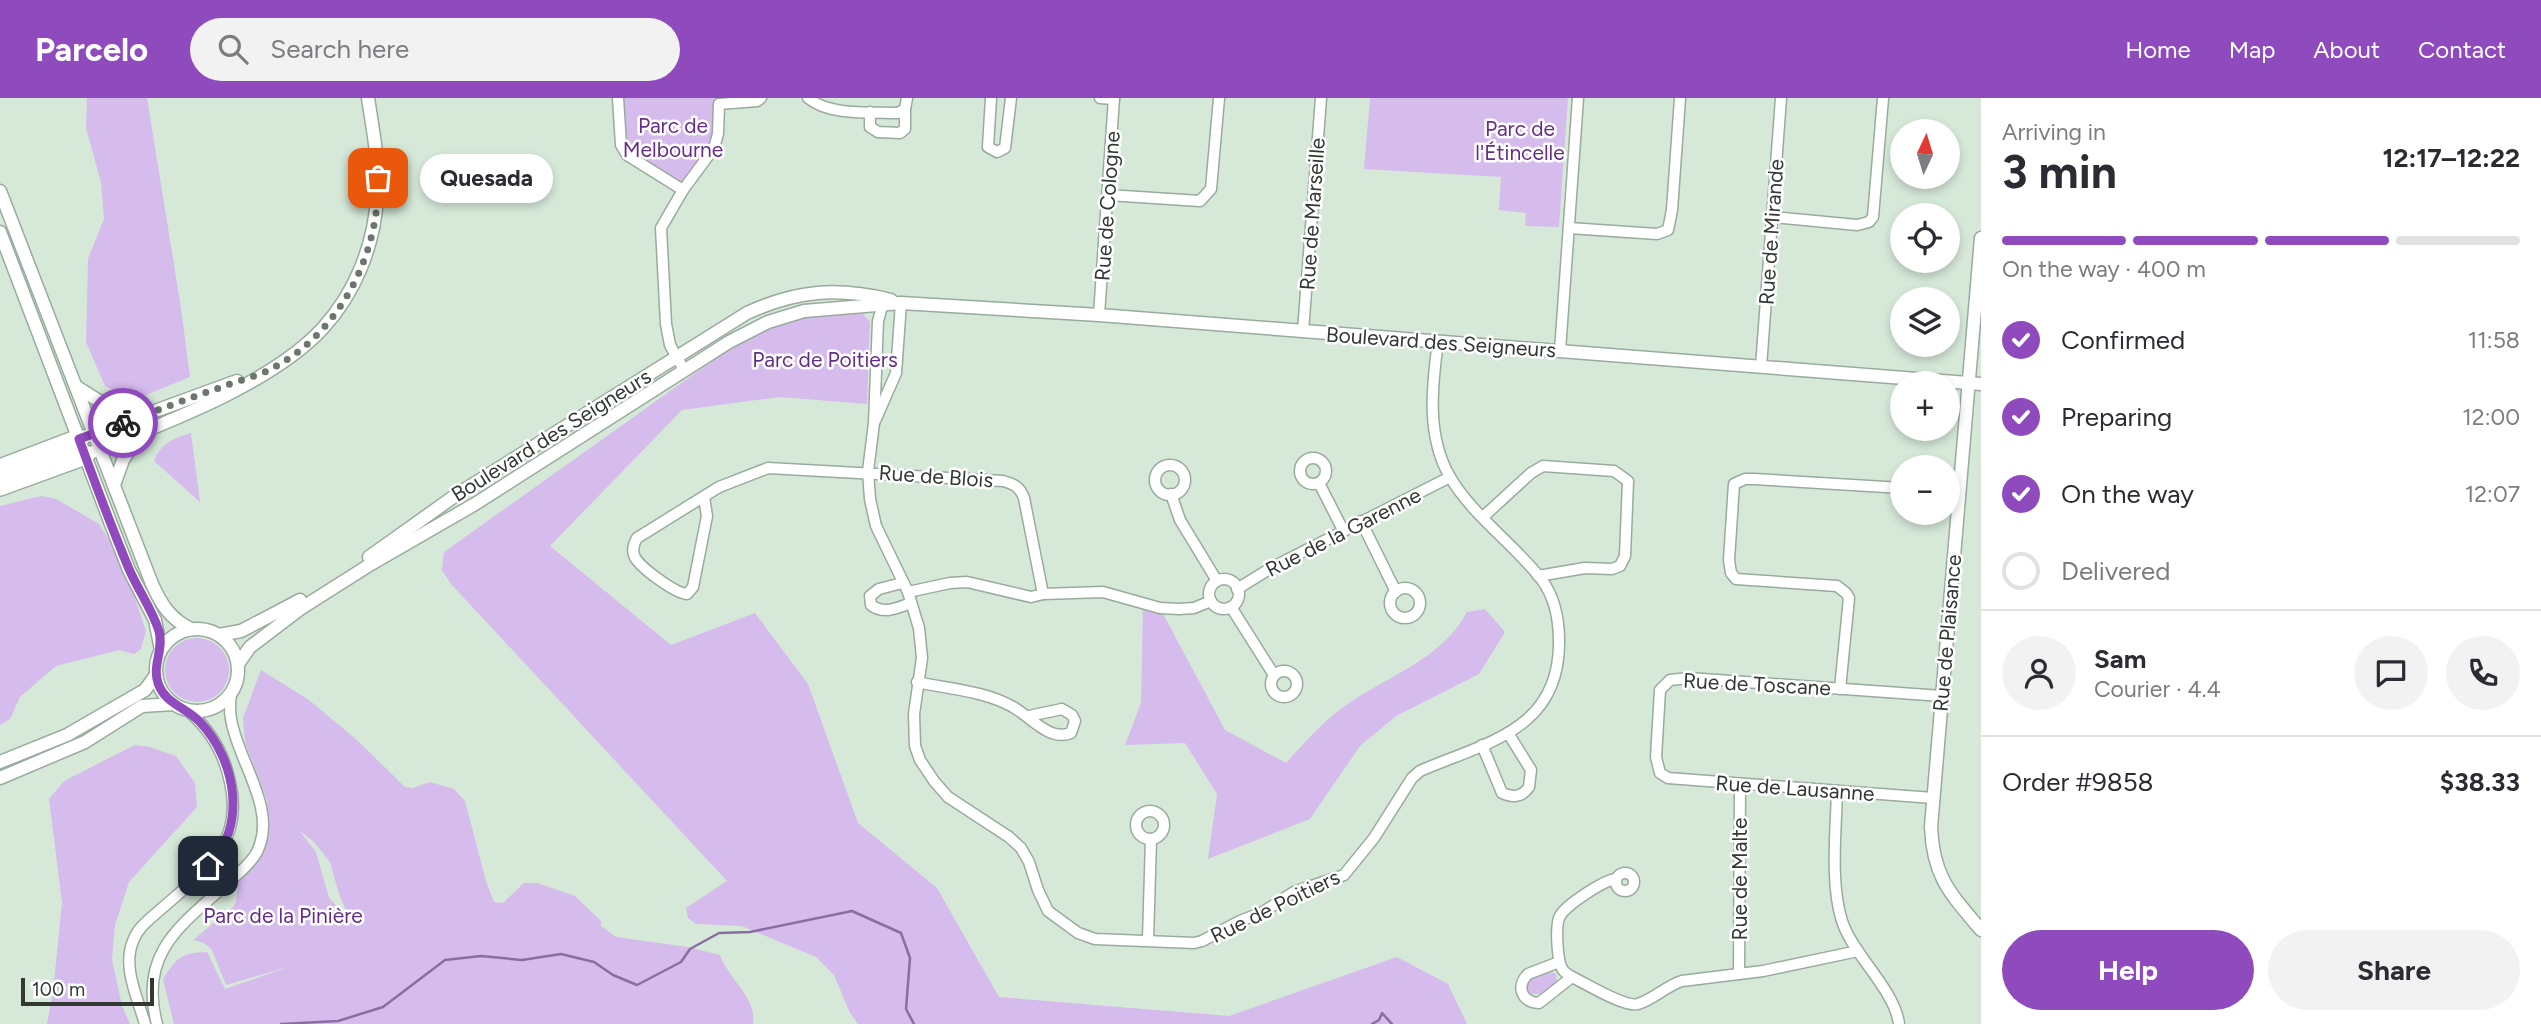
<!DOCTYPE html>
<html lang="en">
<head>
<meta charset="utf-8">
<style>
  body { margin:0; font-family:Figtree,sans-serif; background:#f2f2f3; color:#2b2b33; height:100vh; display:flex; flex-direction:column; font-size:26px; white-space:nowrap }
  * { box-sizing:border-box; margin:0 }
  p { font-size:23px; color:#7c7c81 }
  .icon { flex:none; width:38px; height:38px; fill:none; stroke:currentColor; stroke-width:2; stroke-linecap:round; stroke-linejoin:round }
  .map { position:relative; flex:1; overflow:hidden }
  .panel { display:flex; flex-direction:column; background:#fff; width:560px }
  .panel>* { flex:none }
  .needle { width:46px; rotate:4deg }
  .controls { position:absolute; left:1890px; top:21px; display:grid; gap:14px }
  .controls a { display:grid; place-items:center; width:70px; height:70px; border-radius:50%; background:#fff; box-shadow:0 4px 10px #0003; font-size:35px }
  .scale { position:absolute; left:21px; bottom:18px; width:133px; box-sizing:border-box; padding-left:7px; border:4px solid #323933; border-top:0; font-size:19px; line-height:24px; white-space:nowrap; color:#323933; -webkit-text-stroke:5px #fff; paint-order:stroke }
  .pin { position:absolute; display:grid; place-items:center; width:60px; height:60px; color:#fff; margin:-30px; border-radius:14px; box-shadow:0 4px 10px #0006 }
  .courier { position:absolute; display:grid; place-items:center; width:70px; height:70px; margin:-35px; border:5px solid #8f4abe; border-radius:50%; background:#fff; color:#222; box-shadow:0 2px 9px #0007 }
  .bubble { position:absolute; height:49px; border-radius:24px; background:#fff; box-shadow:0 4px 10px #0003; font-size:23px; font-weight:700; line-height:49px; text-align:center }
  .summary em { font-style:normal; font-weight:700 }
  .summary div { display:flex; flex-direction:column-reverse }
  .summary { display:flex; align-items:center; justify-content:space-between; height:119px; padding:0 21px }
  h1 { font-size:46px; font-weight:700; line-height:52px }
  .bar { display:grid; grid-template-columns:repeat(4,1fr); gap:10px 7px; align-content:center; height:84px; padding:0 21px }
  .bar i { height:9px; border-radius:5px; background:#e1e1e2 }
  .bar .active { background:#8f4abe }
  .bar p { grid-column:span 4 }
  .line { display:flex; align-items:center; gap:18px; padding:0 21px; border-top:2px solid #e1e1e2 }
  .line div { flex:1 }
  .round { display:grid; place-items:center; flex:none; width:74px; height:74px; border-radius:37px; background:#f2f2f3 }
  ol { padding:0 21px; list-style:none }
  li { display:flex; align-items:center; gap:21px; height:77px }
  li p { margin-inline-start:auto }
  li .icon { padding:7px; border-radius:50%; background:#8f4abe; color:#fff; stroke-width:4 }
  li:last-child { color:#7c7c81 }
  li i { width:38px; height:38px; border:4px solid #e1e1e2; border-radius:50% }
  .cta { display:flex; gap:14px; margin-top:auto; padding:14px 21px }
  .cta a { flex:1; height:80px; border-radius:42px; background:#8f4abe; color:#fff; font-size:28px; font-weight:700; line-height:80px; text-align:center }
  .cta a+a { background:#f2f2f3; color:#2b2b33 }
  header { display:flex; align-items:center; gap:42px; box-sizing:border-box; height:98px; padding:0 35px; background:#8f4abe; color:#fff }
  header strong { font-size:33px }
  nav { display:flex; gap:38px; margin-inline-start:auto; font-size:24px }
  .search { width:490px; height:63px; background:#f2f2f3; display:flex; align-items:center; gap:18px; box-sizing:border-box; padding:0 24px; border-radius:38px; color:#7c7c81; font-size:26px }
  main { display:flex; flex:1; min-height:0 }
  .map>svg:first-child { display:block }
  .green { fill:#d6bbed; fill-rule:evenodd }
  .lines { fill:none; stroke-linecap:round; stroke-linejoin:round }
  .stream { stroke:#8a6ea3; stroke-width:2.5 }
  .minor-casing { stroke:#99ab9c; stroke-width:13 }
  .tertiary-casing { stroke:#99ab9c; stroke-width:15 }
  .motorway-casing { stroke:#99ab9c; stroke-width:22 }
  .minor { stroke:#fff; stroke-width:10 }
  .tertiary { stroke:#fff; stroke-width:12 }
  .motorway { stroke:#fff; stroke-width:19 }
  .done { stroke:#6b776d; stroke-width:7; stroke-dasharray:0 12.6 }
  .route { stroke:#8f4abe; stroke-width:9 }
  .labels { text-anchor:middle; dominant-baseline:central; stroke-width:5; stroke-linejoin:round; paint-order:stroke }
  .park-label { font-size:21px; fill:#652d8a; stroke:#fff }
  .street-label { font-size:21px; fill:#323933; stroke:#fff }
</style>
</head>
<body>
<header>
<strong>Parcelo</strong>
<div class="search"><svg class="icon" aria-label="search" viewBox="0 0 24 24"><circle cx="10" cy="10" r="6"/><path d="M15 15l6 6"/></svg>Search here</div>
<nav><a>Home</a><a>Map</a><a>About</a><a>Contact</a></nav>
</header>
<main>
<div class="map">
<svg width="1981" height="926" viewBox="0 0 1981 926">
  <rect width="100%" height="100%" fill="#d6e9d9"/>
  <g class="green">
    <path d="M 87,0 L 147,0 L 181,210 L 190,279 L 134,302 L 105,288 L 86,244 L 88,161 L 104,121 L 101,84 L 86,30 Z"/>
    <path d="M 618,0 L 718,0 L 718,36 L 683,92 L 627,57 Z"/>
    <path d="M 1370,0 L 1568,0 L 1559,129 L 1525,128 L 1526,115 L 1499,112 L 1501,79 L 1364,71 Z"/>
    <path d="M 862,215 L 870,224 L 867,306 L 780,299 L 682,312 L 550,448 L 671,547 L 755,515 L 808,586 L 858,725 L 937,790 L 999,899 L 1229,918 L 1397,859 L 1448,886 L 1467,926 L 858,926 L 850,915 L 834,877 L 816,859 L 742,828 L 696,826 L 688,820 L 686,810 L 727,783 L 451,486 L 442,472 L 444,454 L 746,239 L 803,220 Z"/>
    <path d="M 191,335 L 200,404 L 154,363 C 160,346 173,340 191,335 Z"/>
    <path d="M 41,398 L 56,401 L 99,426 L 119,458 L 134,497 L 146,533 L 141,551 L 134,556 L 119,552 L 56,568 L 20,599 L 10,621 L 0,627 L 0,408 Z"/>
    <path d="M 1143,505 L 1160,510 L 1225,632 L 1286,665 C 1306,643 1324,622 1349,605 C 1390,577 1443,560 1467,514 L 1485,511 L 1505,534 L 1479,576 L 1396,618 L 1360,648 L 1310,721 L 1208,761 L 1217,696 L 1185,645 L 1125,647 L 1141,605 Z"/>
    <circle cx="197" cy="572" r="32"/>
    <path d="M 261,572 L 309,602 L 358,643 L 405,689 L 413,690 L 430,684 L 454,691 L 465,703 L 486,783 L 494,804 L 503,805 L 524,785 L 537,785 L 575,798 L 601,823 L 601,828 L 616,839 L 688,849 L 720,857 C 728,881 757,899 753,926 L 174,926 L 163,881 C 177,859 181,855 207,854 L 225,891 L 291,868 L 226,887 L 212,852 L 204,845 L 193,842 L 233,809 L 236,804 L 238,783 L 253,768 L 263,703 L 268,705 L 245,644 L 243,620 ZM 299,732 L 314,744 L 330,764 L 339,796 L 352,827 L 345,816 L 329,800 L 316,754 Z"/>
    <path d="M 135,647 L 150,649 L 176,658 L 195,685 L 197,709 L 129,784 L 115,827 L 112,861 L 122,908 L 130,926 L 47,926 L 53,894 L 62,805 L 49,701 L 64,683 Z"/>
    <path d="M 1551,874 L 1556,876 L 1557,884 L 1540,896 L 1531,896 L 1527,893 L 1527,886 L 1532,878 Z"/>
  </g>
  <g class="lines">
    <g class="stream">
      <path d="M 281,926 L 338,923 L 383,909 L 445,862 L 481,858 L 522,862 L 561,856 L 594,864 L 613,877 L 637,887 L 681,864 L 690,851 L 719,835 L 750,834 L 852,813 L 901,835 L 910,860 L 906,911 L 914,926"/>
      <path d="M 1372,926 L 1379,922 L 1382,915 L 1392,926"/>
    </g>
    <defs>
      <g id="minor">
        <path d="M 618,0 L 621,47 L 627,57 L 683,92"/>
        <path d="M 808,0 C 830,18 870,14 898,15 L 905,11 L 907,0"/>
        <path d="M 991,0 L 988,49 L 997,54 L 1005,50 L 1011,0"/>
        <path d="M 1100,0 L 1114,1"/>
        <path d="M 870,14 L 870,29 L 878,34 L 900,35 L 905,31 L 905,11"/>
        <path d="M 1108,97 L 1200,103 L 1211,91 L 1219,0"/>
        <path d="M 1772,119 L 1857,127 L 1869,124 L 1873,119 L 1883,0"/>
        <path d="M 1569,130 L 1657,136 L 1668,132 L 1672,112 L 1680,0"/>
        <path d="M 884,201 L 878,223 L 874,325 L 868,373 L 870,401 L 876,428 L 908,494 L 919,530 L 922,560 L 914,616 L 915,648 L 920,662 L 934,683 L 948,699 L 1009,739 L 1021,750 L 1029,764 L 1038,792 L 1048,813 L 1078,835 L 1095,841 L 1194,845 L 1202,843 L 1240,823 L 1263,814 L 1294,794 L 1344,777 L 1374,740 L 1412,680 L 1420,673 C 1487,644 1560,632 1559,543 C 1559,521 1555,500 1542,482 C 1514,446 1473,418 1450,379 C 1426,338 1432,288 1438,243"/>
        <path d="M 1099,217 L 1114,0"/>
        <path d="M 1303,233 L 1321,0"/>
        <path d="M 1560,253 L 1578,0"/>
        <path d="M 1761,269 L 1781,0"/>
        <path d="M 684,272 L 670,247 L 666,226 L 661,130 L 683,92 L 714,50 L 718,36 L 719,6 L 757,3 L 761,0"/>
        <path d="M 875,323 L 896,275 L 901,205"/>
        <circle cx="1313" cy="373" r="13"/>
        <circle cx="1170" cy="382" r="15"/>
        <path d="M 1319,385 L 1343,432"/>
        <path d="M 1171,396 L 1180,422 L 1217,483"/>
        <path d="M 704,399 L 707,418 L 693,489 L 687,496 C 675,495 637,468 634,457 C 632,451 634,445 637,440 L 719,389 L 768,370 L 1003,383 C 1014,386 1020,389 1024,400 L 1043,496"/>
        <path d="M 1483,419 L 1531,375 L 1543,368 L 1614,373 L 1628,383 L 1625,458 L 1620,468 L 1612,471 L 1585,470 L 1538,478"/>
        <path d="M 1361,423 L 1396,494"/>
        <circle cx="1224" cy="496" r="15"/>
        <path d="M 902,485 L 879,491 L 870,498 L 871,507 C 884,517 897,510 911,505"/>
        <circle cx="1405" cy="505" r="15"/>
        <path d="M 1237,491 L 1271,470 L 1450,379"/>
        <path d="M 908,494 L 950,485 L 967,484 L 1031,499 L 1043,496 L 1103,494 L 1160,510 L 1179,511 L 1194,510 L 1211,503"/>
        <path d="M 1231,509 L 1274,577"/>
        <circle cx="1284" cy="586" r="13"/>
        <path d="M 917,584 C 949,591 985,593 1013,609 C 1030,618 1049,644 1071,635 L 1075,623 L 1072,617 L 1062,611 L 1029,618"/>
        <path d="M 1840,591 L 1849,500 L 1846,495 L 1837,488 L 1736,481 L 1731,475 L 1729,462 L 1734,386 L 1745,381 L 1754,381 L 1902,390"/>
        <path d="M 1482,647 L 1502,695 C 1513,700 1522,699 1529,689 L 1531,672 L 1508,635"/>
        <path d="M 1837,693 C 1836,732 1830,786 1842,823 C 1853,857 1895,892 1899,926"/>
        <path d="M 1933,700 L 1668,680 L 1660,675 L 1656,659 L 1660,592 L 1670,582 L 1689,580 L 1942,598"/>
        <circle cx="1150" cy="727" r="14"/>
        <circle cx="1625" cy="784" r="9"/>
        <path d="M 1616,781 C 1604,782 1566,807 1560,818 C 1555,826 1557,864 1563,872 C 1565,875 1569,877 1572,879 C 1585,885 1625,910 1638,906 C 1654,901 1666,888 1682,883 L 1763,873 L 1858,853"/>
        <path d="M 1148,842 L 1151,741"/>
        <path d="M 1559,864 L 1528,876 C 1516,888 1521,904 1539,905 L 1572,879"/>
        <path d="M 1739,876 L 1740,686"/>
        <path d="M 145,926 C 138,901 122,869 133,843 C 138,829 150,821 161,811 C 202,775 245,747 230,684 C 224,655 210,631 187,612"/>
        <path d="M 157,926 C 138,855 181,827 228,785 C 238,775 250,767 257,754 C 278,711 238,664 231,621 C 229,612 230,604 231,595"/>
      </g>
      <g id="tertiary">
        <path d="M 0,93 L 152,486 C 161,506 170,521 191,531"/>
        <path d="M 0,134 L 111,426 L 129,472 L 155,522 L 161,552"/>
        <path d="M 1981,140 L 1931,729 C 1933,779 1950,795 1981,832"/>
        <path d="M 77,289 L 107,308 L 141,318"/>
        <path d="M 87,338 L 237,283"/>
        <path d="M 85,357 C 157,328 270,288 323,230 C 355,195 374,148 377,100 C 380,67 373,33 368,0"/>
        <path d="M 114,387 L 123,362 L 141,335"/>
        <path d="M 369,459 L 456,397 L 747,215 C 797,192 837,189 891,202"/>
        <circle cx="197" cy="572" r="41"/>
        <path d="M 219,537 L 241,533 L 300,502"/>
        <path d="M 238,566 L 250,549 L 300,511 L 371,466 L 475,406 L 729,244 L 768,224 L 804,213 L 901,205 L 1099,217 L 1981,286"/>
        <path d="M 0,664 L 67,637 L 145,592 L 156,577"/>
        <path d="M 0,680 L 85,644 L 142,608 L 174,606"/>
      </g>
      <g id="motorway">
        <path d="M 0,371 L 79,341"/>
        <path d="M 0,388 L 85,357"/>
      </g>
    </defs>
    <use href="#minor" class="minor-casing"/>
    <use href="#tertiary" class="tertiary-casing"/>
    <use href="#motorway" class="motorway-casing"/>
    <use href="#minor" class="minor"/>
    <use href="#tertiary" class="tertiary"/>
    <use href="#motorway" class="motorway"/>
  </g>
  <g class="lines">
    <path class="done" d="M 123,325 C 155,313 187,301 219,290 C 235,284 254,279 269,272 C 339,237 380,157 378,80"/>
    <path class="route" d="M 123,325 L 79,341 C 95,385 111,428 129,471 C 138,492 152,511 159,533 C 164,552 152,567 158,585 C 165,606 186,609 200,624 C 236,662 248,729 208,768"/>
  </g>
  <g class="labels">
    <g class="park-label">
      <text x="673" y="27">Parc de<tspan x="673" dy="24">Melbourne</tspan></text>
      <text x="1520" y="30">Parc de<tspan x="1520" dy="24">l'Étincelle</tspan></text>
      <text x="825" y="261">Parc de Poitiers</text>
      <text x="283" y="817">Parc de la Pinière</text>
    </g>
    <g class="street-label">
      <text transform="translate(1107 108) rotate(-86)">Rue de Cologne</text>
      <text transform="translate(1312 116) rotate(-86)">Rue de Marseille</text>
      <text transform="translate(1771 134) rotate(-86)">Rue de Mirande</text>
      <text transform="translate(1441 244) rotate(4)">Boulevard des Seigneurs</text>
      <text transform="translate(551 337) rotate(-32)">Boulevard des Seigneurs</text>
      <text transform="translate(936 378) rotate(4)">Rue de Blois</text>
      <text transform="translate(1343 434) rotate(-27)">Rue de la Garenne</text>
      <text transform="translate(1947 535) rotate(-85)">Rue de Plaisance</text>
      <text transform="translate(1757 586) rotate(3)">Rue de Toscane</text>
      <text transform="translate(1795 690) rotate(4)">Rue de Lausanne</text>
      <text transform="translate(1739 781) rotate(-90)">Rue de Malte</text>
      <text transform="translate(1275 808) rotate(-26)">Rue de Poitiers</text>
    </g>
  </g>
</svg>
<div class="controls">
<a><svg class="needle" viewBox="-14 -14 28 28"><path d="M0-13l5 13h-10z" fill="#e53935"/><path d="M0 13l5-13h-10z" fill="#7c7c81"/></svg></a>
<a><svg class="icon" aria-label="locate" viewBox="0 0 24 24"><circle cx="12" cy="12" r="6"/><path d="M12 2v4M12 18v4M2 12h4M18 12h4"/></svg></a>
<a><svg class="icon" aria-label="layers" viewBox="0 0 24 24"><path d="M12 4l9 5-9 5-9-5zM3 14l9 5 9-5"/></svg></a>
<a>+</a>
<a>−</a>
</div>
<div class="scale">100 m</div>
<div class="pin" style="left:378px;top:80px;background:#ea580c"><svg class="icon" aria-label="bag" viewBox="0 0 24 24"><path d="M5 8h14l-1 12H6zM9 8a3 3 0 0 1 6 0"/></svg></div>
<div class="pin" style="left:208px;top:768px;background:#1f2937"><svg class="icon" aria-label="home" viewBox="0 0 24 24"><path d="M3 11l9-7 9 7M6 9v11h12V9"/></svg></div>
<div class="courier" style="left:123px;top:325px"><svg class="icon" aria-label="bike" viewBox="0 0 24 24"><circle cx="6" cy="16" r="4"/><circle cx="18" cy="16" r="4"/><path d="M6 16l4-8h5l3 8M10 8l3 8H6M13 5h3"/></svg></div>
<div class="bubble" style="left:420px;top:56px;width:133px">Quesada</div>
</div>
<section class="panel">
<div class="summary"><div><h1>3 min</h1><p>Arriving in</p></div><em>12:17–12:22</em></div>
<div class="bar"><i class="active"></i><i class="active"></i><i class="active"></i><i></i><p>On the way · 400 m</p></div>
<ol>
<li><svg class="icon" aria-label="check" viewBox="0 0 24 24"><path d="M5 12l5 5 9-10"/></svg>Confirmed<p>11:58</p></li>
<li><svg class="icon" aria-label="check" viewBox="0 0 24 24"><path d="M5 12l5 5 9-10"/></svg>Preparing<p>12:00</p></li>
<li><svg class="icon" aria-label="check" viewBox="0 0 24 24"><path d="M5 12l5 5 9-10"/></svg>On the way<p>12:07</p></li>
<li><i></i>Delivered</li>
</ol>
<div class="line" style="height:126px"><a class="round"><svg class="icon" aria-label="person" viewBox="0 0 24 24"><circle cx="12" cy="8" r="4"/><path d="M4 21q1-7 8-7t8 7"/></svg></a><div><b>Sam</b><p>Courier · 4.4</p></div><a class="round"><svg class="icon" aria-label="chat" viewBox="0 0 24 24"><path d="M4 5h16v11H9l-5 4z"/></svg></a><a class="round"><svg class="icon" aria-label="phone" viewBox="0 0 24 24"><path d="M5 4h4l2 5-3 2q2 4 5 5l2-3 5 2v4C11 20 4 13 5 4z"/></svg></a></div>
<div class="line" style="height:91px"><div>Order #9858</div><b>$38.33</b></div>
<div class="cta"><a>Help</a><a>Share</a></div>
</section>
</main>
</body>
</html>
